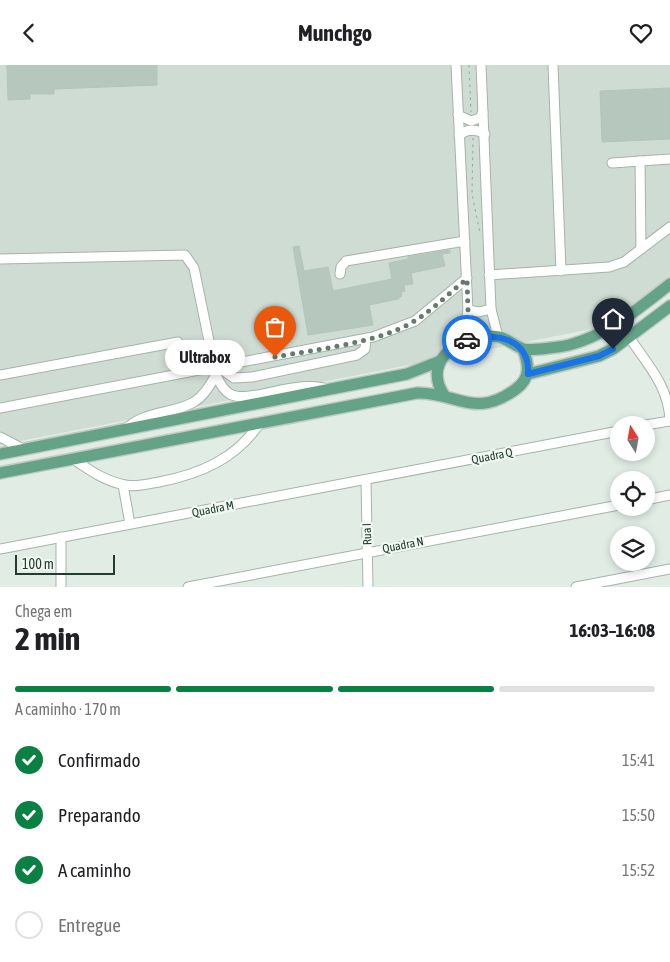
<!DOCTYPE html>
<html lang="pt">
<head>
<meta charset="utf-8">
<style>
  body { margin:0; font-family:"Asap Condensed",sans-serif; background:#f6f6f6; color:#202124; height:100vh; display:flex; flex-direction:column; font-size:19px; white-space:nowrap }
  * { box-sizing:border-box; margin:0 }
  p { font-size:16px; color:#757577 }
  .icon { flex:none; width:28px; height:28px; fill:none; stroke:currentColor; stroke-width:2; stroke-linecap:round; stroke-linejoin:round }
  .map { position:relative; height:522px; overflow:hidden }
  .sheet { display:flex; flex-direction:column; background:#fff; flex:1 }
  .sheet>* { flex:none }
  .needle { width:32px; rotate:349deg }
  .fabs { position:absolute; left:610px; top:351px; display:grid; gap:10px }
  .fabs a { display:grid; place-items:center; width:45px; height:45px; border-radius:50%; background:#fff; box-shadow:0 2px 8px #0003; font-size:25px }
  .scale { position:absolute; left:15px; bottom:12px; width:100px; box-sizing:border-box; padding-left:5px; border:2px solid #213d30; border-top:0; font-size:14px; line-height:18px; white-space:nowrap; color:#213d30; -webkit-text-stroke:4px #f1f8f3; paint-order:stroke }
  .pin { position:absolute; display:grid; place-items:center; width:42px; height:42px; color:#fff; margin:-51px -21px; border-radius:50% 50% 50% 0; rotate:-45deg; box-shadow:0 0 5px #0007 }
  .pin .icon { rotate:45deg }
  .courier { position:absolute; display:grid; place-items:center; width:50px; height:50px; margin:-25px; border:4px solid #1a73e8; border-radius:50%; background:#fff; color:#222; box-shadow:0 1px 6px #0007 }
  .bubble { position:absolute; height:35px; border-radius:18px; background:#fff; box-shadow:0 2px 8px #0003; font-size:16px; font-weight:700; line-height:35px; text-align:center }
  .headline em { font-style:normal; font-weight:700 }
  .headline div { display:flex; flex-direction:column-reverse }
  .headline { display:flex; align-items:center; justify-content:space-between; height:85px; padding:0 15px }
  h1 { font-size:32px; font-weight:700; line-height:38px }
  .bar { display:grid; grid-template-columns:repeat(4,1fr); gap:8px 5px; align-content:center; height:60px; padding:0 15px }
  .bar i { height:6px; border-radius:4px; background:#e0e0e0 }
  .bar .active { background:#0b8043 }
  .bar p { grid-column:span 4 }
  ol { padding:0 15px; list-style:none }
  li { display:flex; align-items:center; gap:15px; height:55px }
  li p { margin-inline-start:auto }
  li .icon { padding:5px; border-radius:50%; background:#0b8043; color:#fff; stroke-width:4 }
  li:last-child { color:#757577 }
  li i { width:28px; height:28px; border:2px solid #e0e0e0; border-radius:50% }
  header { display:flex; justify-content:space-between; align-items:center; height:65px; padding:0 15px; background:#fff; font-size:22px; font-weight:700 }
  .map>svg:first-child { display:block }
  .built { fill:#cfdcd3 }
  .building { fill:#b6c7bd; stroke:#b3c5ba }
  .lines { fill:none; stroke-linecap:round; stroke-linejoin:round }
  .minor-casing { stroke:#a4b4ab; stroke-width:11 }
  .major-casing { stroke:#c1c9c5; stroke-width:14 }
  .path { stroke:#80b098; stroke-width:1; stroke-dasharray:2.5 4; stroke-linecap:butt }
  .minor { stroke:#fff; stroke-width:9 }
  .major { stroke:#64a387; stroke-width:11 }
  .done { stroke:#647a6f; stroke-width:5; stroke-dasharray:0 9 }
  .route { stroke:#1a73e8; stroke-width:6 }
  .labels { text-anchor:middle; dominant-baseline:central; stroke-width:4.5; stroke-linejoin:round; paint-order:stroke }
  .street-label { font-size:12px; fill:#213d30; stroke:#f1f8f3 }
</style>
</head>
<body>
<header><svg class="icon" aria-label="back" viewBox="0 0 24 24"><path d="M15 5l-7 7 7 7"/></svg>Munchgo<svg class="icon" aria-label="heart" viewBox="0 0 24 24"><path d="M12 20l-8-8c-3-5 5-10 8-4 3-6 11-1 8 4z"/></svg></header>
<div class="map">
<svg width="670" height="522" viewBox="0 0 670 522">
  <rect width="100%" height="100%" fill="#e1ece5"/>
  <path class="built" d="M 0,0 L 670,0 L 670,222 L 618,259 L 0,380 Z"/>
  <g class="building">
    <path d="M 7,0 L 157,0 L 157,20 L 54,24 L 54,29 L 30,29 L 30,34 L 8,35 Z"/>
    <path d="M 670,23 L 670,74 L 602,77 L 600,26 Z"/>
    <path d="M 299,181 L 304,206 L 328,202 L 333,226 L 392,214 L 389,198 L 408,194 L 408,192 L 450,185 L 450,188 L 442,189 L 445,201 L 411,208 L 413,219 L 404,220 L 405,226 L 401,227 L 402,231 L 398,234 L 369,240 L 373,260 L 308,270 L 293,182 Z"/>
  </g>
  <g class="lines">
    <defs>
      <g id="minor">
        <path d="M 456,0 L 468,245 L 463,276"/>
        <path d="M 481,0 L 491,244 L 498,272"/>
        <path d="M 553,0 L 561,206"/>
        <path d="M 458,50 L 471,56 L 480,53 L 483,47"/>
        <path d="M 459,71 C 467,63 476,64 485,69"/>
        <path d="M 640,96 L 641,184"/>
        <path d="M 612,98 L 670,94"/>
        <path d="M 0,194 L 185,190 L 194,203 L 216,310 C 219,317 223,325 230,329 C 249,340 299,312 330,325"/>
        <path d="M 340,209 L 341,202 L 346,196 L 465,176"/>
        <path d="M 489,210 L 609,202 L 624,197 L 670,162"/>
        <path d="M 468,245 L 479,247 L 491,244"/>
        <path d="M 629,272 C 648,300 669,322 670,356"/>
        <path d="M 220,303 L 234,313 L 252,312 L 357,290 L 365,284 L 366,274"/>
        <path d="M 0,310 L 178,277"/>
        <path d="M 0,343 L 373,272 L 415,256 L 467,213"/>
        <path d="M 646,360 L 670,356"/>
        <path d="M 125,365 C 144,345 171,350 194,337 C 204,331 210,320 216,310"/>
        <path d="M 0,372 L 23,384"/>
        <path d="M 73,394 C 88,404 103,415 121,419 C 133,423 147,419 159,417 C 200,409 236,394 260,358"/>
        <path d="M 366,416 L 368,522"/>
        <path d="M 123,420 L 130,459"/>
        <path d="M 646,435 L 670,430"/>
        <path d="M 61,472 L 61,522"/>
        <path d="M 0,484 L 619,366"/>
        <path d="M 188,522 L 619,440"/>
        <path d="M 576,522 L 670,504"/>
      </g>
      <g id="major">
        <path d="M 528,309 L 599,291 L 613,284 L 670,241"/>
        <path d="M 444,330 C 420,294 465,265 499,272 C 508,274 515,281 523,284 C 531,286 560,282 569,280 C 608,270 639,243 670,219"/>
        <path d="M 0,389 L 407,309 L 440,296"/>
        <path d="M 0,408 L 417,328 C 458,327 474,355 516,324 C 531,313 529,300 523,284"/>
      </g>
    </defs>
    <use href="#minor" class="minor-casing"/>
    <use href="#major" class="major-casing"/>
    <g class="path">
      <path d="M 469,0 L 471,47"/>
      <path d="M 473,73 L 472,129 L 480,168"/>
    </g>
    <use href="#minor" class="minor"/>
    <use href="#major" class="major"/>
  </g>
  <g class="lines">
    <path class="done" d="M 275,292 C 316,284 381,278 416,255 C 435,243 450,227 467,214 L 468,245 L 463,276 L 467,275"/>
    <path class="route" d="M 467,275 C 495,267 530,273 528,309 L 599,291 L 613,284"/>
  </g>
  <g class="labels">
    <g class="street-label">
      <text transform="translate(492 391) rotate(-11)">Quadra Q</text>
      <text transform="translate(213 444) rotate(-11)">Quadra M</text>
      <text transform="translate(367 469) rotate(-92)">Rua I</text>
      <text transform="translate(403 480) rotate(-11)">Quadra N</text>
    </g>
  </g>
</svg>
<div class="fabs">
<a><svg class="needle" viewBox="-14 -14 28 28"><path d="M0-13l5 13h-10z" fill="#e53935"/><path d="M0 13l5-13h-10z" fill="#757577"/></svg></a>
<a><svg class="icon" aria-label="locate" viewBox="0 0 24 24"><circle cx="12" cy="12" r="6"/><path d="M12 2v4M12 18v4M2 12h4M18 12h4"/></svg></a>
<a><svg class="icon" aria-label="layers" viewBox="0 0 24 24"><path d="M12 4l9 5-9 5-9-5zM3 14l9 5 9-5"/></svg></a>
</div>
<div class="scale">100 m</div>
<div class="pin" style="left:275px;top:292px;background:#ea580c"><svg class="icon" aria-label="bag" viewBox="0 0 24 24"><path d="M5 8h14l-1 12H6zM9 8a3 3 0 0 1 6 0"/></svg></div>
<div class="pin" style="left:613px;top:284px;background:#1f2937"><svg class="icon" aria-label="home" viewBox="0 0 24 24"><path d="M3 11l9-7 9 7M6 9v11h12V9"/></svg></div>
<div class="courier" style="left:467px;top:275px"><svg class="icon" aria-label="car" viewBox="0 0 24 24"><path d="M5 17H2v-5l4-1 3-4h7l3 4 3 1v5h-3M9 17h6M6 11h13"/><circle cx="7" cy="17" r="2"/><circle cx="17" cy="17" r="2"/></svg></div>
<div class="bubble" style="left:165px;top:275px;width:80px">Ultrabox</div>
</div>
<section class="sheet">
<div class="headline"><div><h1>2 min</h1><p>Chega em</p></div><em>16:03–16:08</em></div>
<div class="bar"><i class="active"></i><i class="active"></i><i class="active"></i><i></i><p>A caminho · 170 m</p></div>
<ol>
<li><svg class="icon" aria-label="check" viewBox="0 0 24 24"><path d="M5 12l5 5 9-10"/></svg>Confirmado<p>15:41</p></li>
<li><svg class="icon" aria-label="check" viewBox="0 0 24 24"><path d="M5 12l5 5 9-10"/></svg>Preparando<p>15:50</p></li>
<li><svg class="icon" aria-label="check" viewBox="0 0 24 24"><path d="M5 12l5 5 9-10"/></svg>A caminho<p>15:52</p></li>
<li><i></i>Entregue</li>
</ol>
</section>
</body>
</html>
